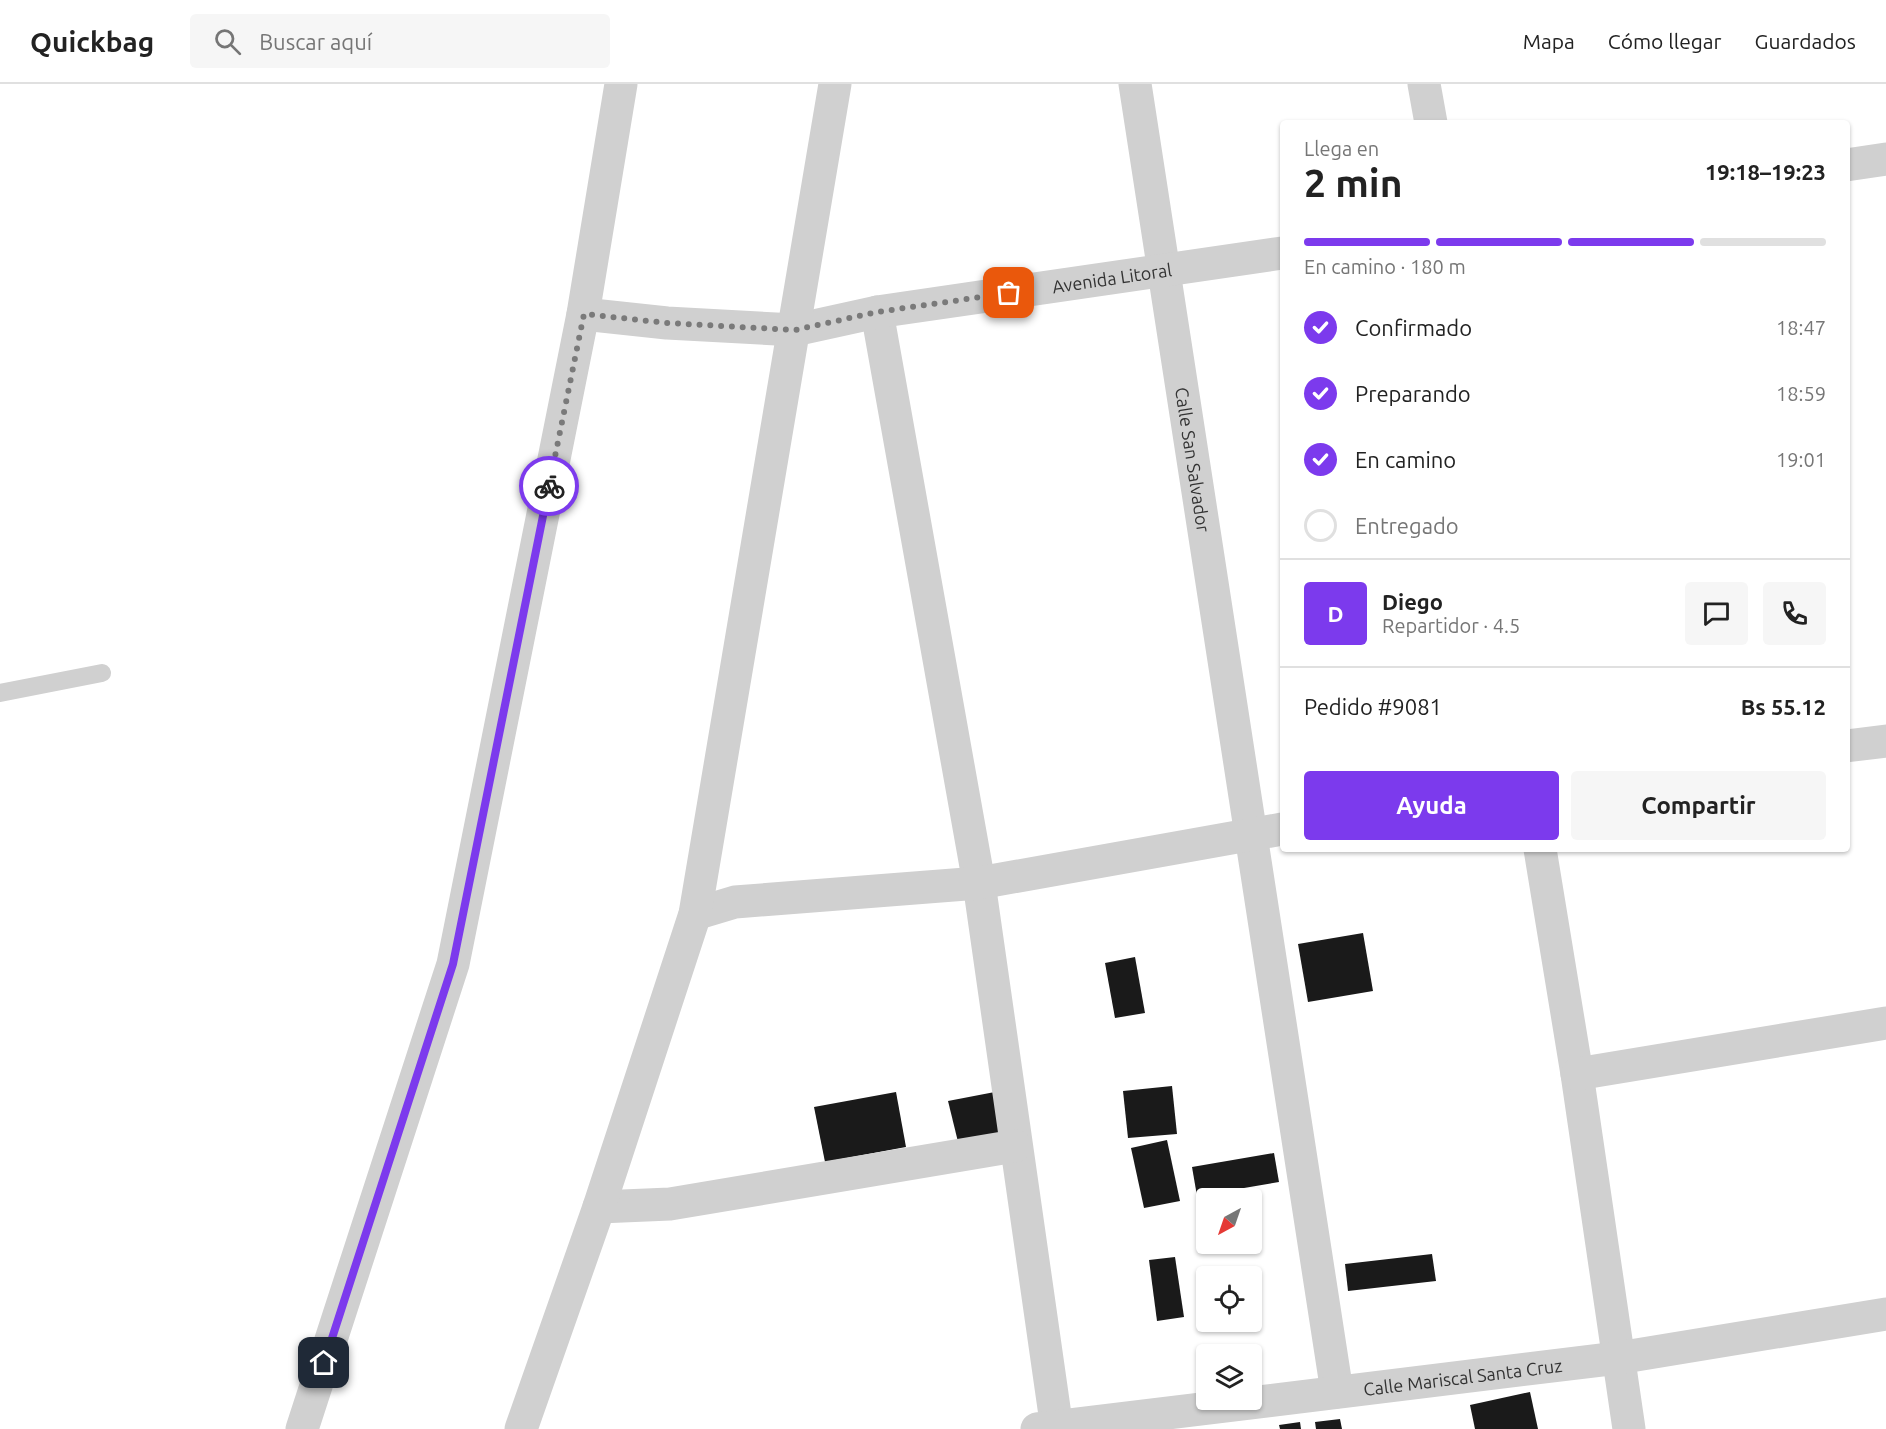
<!DOCTYPE html>
<html lang="es">
<head>
<meta charset="utf-8">
<style>
  body { margin:0; font-family:Ubuntu,sans-serif; background:#f6f6f6; color:#222; height:100vh; display:flex; flex-direction:column; font-size:22px; white-space:nowrap }
  * { box-sizing:border-box; margin:0 }
  p { font-size:20px; color:#767676 }
  .icon { flex:none; width:33px; height:33px; fill:none; stroke:currentColor; stroke-width:2; stroke-linecap:round; stroke-linejoin:round }
  .map { position:relative; flex:1; overflow:hidden }
  .details { position:absolute; left:1280px; top:36px; width:570px; height:732px; display:flex; flex-direction:column; background:#fff; border-radius:6px; box-shadow:0 2px 4px #0004 }
  .details>* { flex:none }
  .needle { width:39px; rotate:220deg }
  .controls { position:absolute; left:1196px; top:1104px; display:grid; gap:12px }
  .controls a { display:grid; place-items:center; width:66px; height:66px; border-radius:6px; background:#fff; box-shadow:0 2px 4px #0004; font-size:30px }
  .pin { position:absolute; display:grid; place-items:center; width:51px; height:51px; color:#fff; margin:-26px; border-radius:12px; box-shadow:0 3px 9px #0006 }
  .courier { position:absolute; display:grid; place-items:center; width:60px; height:60px; margin:-30px; border:4px solid #7c3aed; border-radius:50%; background:#fff; color:#222; box-shadow:0 2px 8px #0007 }
  .head em { font-style:normal; font-weight:700 }
  .head div { display:flex; flex-direction:column-reverse }
  .head { display:flex; align-items:center; justify-content:space-between; height:102px; padding:0 24px }
  h1 { font-size:39px; font-weight:700; line-height:45px }
  .bar { display:grid; grid-template-columns:repeat(4,1fr); gap:9px 6px; align-content:center; height:72px; padding:0 24px }
  .bar i { height:8px; border-radius:4px; background:#e0e0e0 }
  .bar .current { background:#7c3aed }
  .bar p { grid-column:span 4 }
  .line { display:flex; align-items:center; gap:15px; padding:0 24px; border-top:2px solid #e0e0e0 }
  .line div { flex:1 }
  .round { display:grid; place-items:center; flex:none; width:63px; height:63px; border-radius:6px; background:#f6f6f6 }
  ol { padding:0 24px; list-style:none }
  li { display:flex; align-items:center; gap:18px; height:66px }
  li p { margin-inline-start:auto }
  li .icon { padding:6px; border-radius:50%; background:#7c3aed; color:#fff; stroke-width:4 }
  li:last-child { color:#767676 }
  li i { width:33px; height:33px; border:3px solid #e0e0e0; border-radius:50% }
  .primary-button { display:flex; gap:12px; margin-top:auto; padding:12px 24px }
  .primary-button a { flex:1; height:69px; border-radius:6px; background:#7c3aed; color:#fff; font-size:24px; font-weight:700; line-height:69px; text-align:center }
  .primary-button a+a { background:#f6f6f6; color:#222 }
  header { display:flex; align-items:center; gap:36px; box-sizing:border-box; height:84px; padding:0 30px; background:#fff; border-bottom:2px solid #e0e0e0 }
  header strong { font-size:28px }
  nav { display:flex; gap:33px; margin-inline-start:auto; font-size:21px }
  .search { width:420px; height:54px; background:#f6f6f6; display:flex; align-items:center; gap:15px; box-sizing:border-box; padding:0 21px; border-radius:6px; color:#767676; font-size:22px }
  .map>svg:first-child { display:block }
  .building { fill:#1a1a1a }
  .lines { fill:none; stroke-linecap:round; stroke-linejoin:round }
  .service { stroke:#d0d0d0; stroke-width:18 }
  .minor { stroke:#d0d0d0; stroke-width:33 }
  .tertiary { stroke:#d0d0d0; stroke-width:33 }
  .done { stroke:#7a7a7a; stroke-width:6; stroke-dasharray:0 10.8 }
  .route { stroke:#7c3aed; stroke-width:8 }
  .labels { text-anchor:middle; dominant-baseline:central; stroke-width:6; stroke-linejoin:round; paint-order:stroke }
  .street-label { font-size:18px; fill:#333; stroke:#fff }
</style>
</head>
<body>
<header>
<strong>Quickbag</strong>
<div class="search"><svg class="icon" aria-label="search" viewBox="0 0 24 24"><circle cx="10" cy="10" r="6"/><path d="M15 15l6 6"/></svg>Buscar aquí</div>
<nav><a>Mapa</a><a>Cómo llegar</a><a>Guardados</a></nav>
</header>
<div class="map">
<svg width="1886" height="1345" viewBox="0 0 1886 1345">
  <rect width="100%" height="100%" fill="#fff"/>
  <g class="building">
    <path d="M 1363,849 L 1373,907 L 1308,918 L 1298,860 Z"/>
    <path d="M 1135,873 L 1145,929 L 1115,934 L 1105,879 Z"/>
    <path d="M 1172,1002 L 1177,1050 L 1128,1054 L 1123,1007 Z"/>
    <path d="M 1000,1007 L 1010,1062 L 960,1066 L 948,1017 Z"/>
    <path d="M 896,1008 L 906,1063 L 825,1078 L 814,1023 Z"/>
    <path d="M 1167,1056 L 1180,1117 L 1144,1124 L 1131,1064 Z"/>
    <path d="M 1274,1069 L 1279,1098 L 1197,1112 L 1192,1083 Z"/>
    <path d="M 1432,1170 L 1436,1197 L 1348,1207 L 1345,1180 Z"/>
    <path d="M 1175,1173 L 1184,1233 L 1157,1237 L 1149,1176 Z"/>
    <path d="M 1530,1308 L 1538,1345 L 1475,1345 L 1470,1321 Z"/>
    <path d="M 1340,1335 L 1342,1345 L 1316,1345 L 1315,1338 Z"/>
    <path d="M 1300,1338 L 1301,1345 L 1280,1345 L 1279,1341 Z"/>
  </g>
  <g class="lines">
    <path class="service" d="M 0,609 L 102,589"/>
    <g class="minor">
      <path id="s1" d="M 1135,0 L 1337,1308"/>
      <path d="M 1424,0 L 1431,39"/>
      <path d="M 1846,81 L 1886,75"/>
      <path d="M 877,228 L 979,799 L 1057,1345"/>
      <path id="s2" d="M 583,230 L 667,239 L 795,246 L 877,228 L 1282,169"/>
      <path d="M 1846,662 L 1886,657"/>
      <path d="M 1540,765 L 1577,990 L 1629,1345"/>
      <path d="M 695,830 L 735,818 L 979,799 L 1282,745"/>
      <path d="M 1577,990 L 1886,939"/>
      <path d="M 599,1123 L 670,1120 L 1015,1062"/>
      <path d="M 302,1345 L 453,880 L 583,230 L 621,0"/>
      <path id="s3" d="M 1037,1345 L 1618,1274 L 1886,1230"/>
    </g>
    <path class="tertiary" d="M 521,1345 L 599,1123 L 695,830 L 835,0"/>
  </g>
  <g class="lines">
    <path class="done" d="M 549,402 L 584,230 L 667,239 L 795,246 L 877,228 L 1009,209"/>
    <path class="route" d="M 324,1279 L 453,880 L 549,402"/>
  </g>
  <g class="labels">
    <g class="street-label">
      <text stroke="none"><textPath href="#s2" startOffset="534">Avenida Litoral</textPath></text>
      <text stroke="none"><textPath href="#s1" startOffset="380">Calle San Salvador</textPath></text>
      <text stroke="none"><textPath href="#s3" startOffset="429">Calle Mariscal Santa Cruz</textPath></text>
    </g>
  </g>
</svg>
<div class="controls">
<a><svg class="needle" viewBox="-14 -14 28 28"><path d="M0-13l5 13h-10z" fill="#e53935"/><path d="M0 13l5-13h-10z" fill="#767676"/></svg></a>
<a><svg class="icon" aria-label="locate" viewBox="0 0 24 24"><circle cx="12" cy="12" r="6"/><path d="M12 2v4M12 18v4M2 12h4M18 12h4"/></svg></a>
<a><svg class="icon" aria-label="layers" viewBox="0 0 24 24"><path d="M12 4l9 5-9 5-9-5zM3 14l9 5 9-5"/></svg></a>
</div>
<div class="pin" style="left:1009px;top:209px;background:#ea580c"><svg class="icon" aria-label="bag" viewBox="0 0 24 24"><path d="M5 8h14l-1 12H6zM9 8a3 3 0 0 1 6 0"/></svg></div>
<div class="pin" style="left:324px;top:1279px;background:#1f2937"><svg class="icon" aria-label="home" viewBox="0 0 24 24"><path d="M3 11l9-7 9 7M6 9v11h12V9"/></svg></div>
<div class="courier" style="left:549px;top:402px"><svg class="icon" aria-label="bike" viewBox="0 0 24 24"><circle cx="6" cy="16" r="4"/><circle cx="18" cy="16" r="4"/><path d="M6 16l4-8h5l3 8M10 8l3 8H6M13 5h3"/></svg></div>
<section class="details">
<div class="head"><div><h1>2 min</h1><p>Llega en</p></div><em>19:18–19:23</em></div>
<div class="bar"><i class="current"></i><i class="current"></i><i class="current"></i><i></i><p>En camino · 180 m</p></div>
<ol>
<li><svg class="icon" aria-label="check" viewBox="0 0 24 24"><path d="M5 12l5 5 9-10"/></svg>Confirmado<p>18:47</p></li>
<li><svg class="icon" aria-label="check" viewBox="0 0 24 24"><path d="M5 12l5 5 9-10"/></svg>Preparando<p>18:59</p></li>
<li><svg class="icon" aria-label="check" viewBox="0 0 24 24"><path d="M5 12l5 5 9-10"/></svg>En camino<p>19:01</p></li>
<li><i></i>Entregado</li>
</ol>
<div class="line" style="height:108px"><b class="round" style="background:#7c3aed;color:#fff">D</b><div><b>Diego</b><p>Repartidor · 4.5</p></div><a class="round"><svg class="icon" aria-label="chat" viewBox="0 0 24 24"><path d="M4 5h16v11H9l-5 4z"/></svg></a><a class="round"><svg class="icon" aria-label="phone" viewBox="0 0 24 24"><path d="M5 4h4l2 5-3 2q2 4 5 5l2-3 5 2v4C11 20 4 13 5 4z"/></svg></a></div>
<div class="line" style="height:78px"><div>Pedido #9081</div><b>Bs 55.12</b></div>
<div class="primary-button"><a>Ayuda</a><a>Compartir</a></div>
</section>
</div>
</body>
</html>
